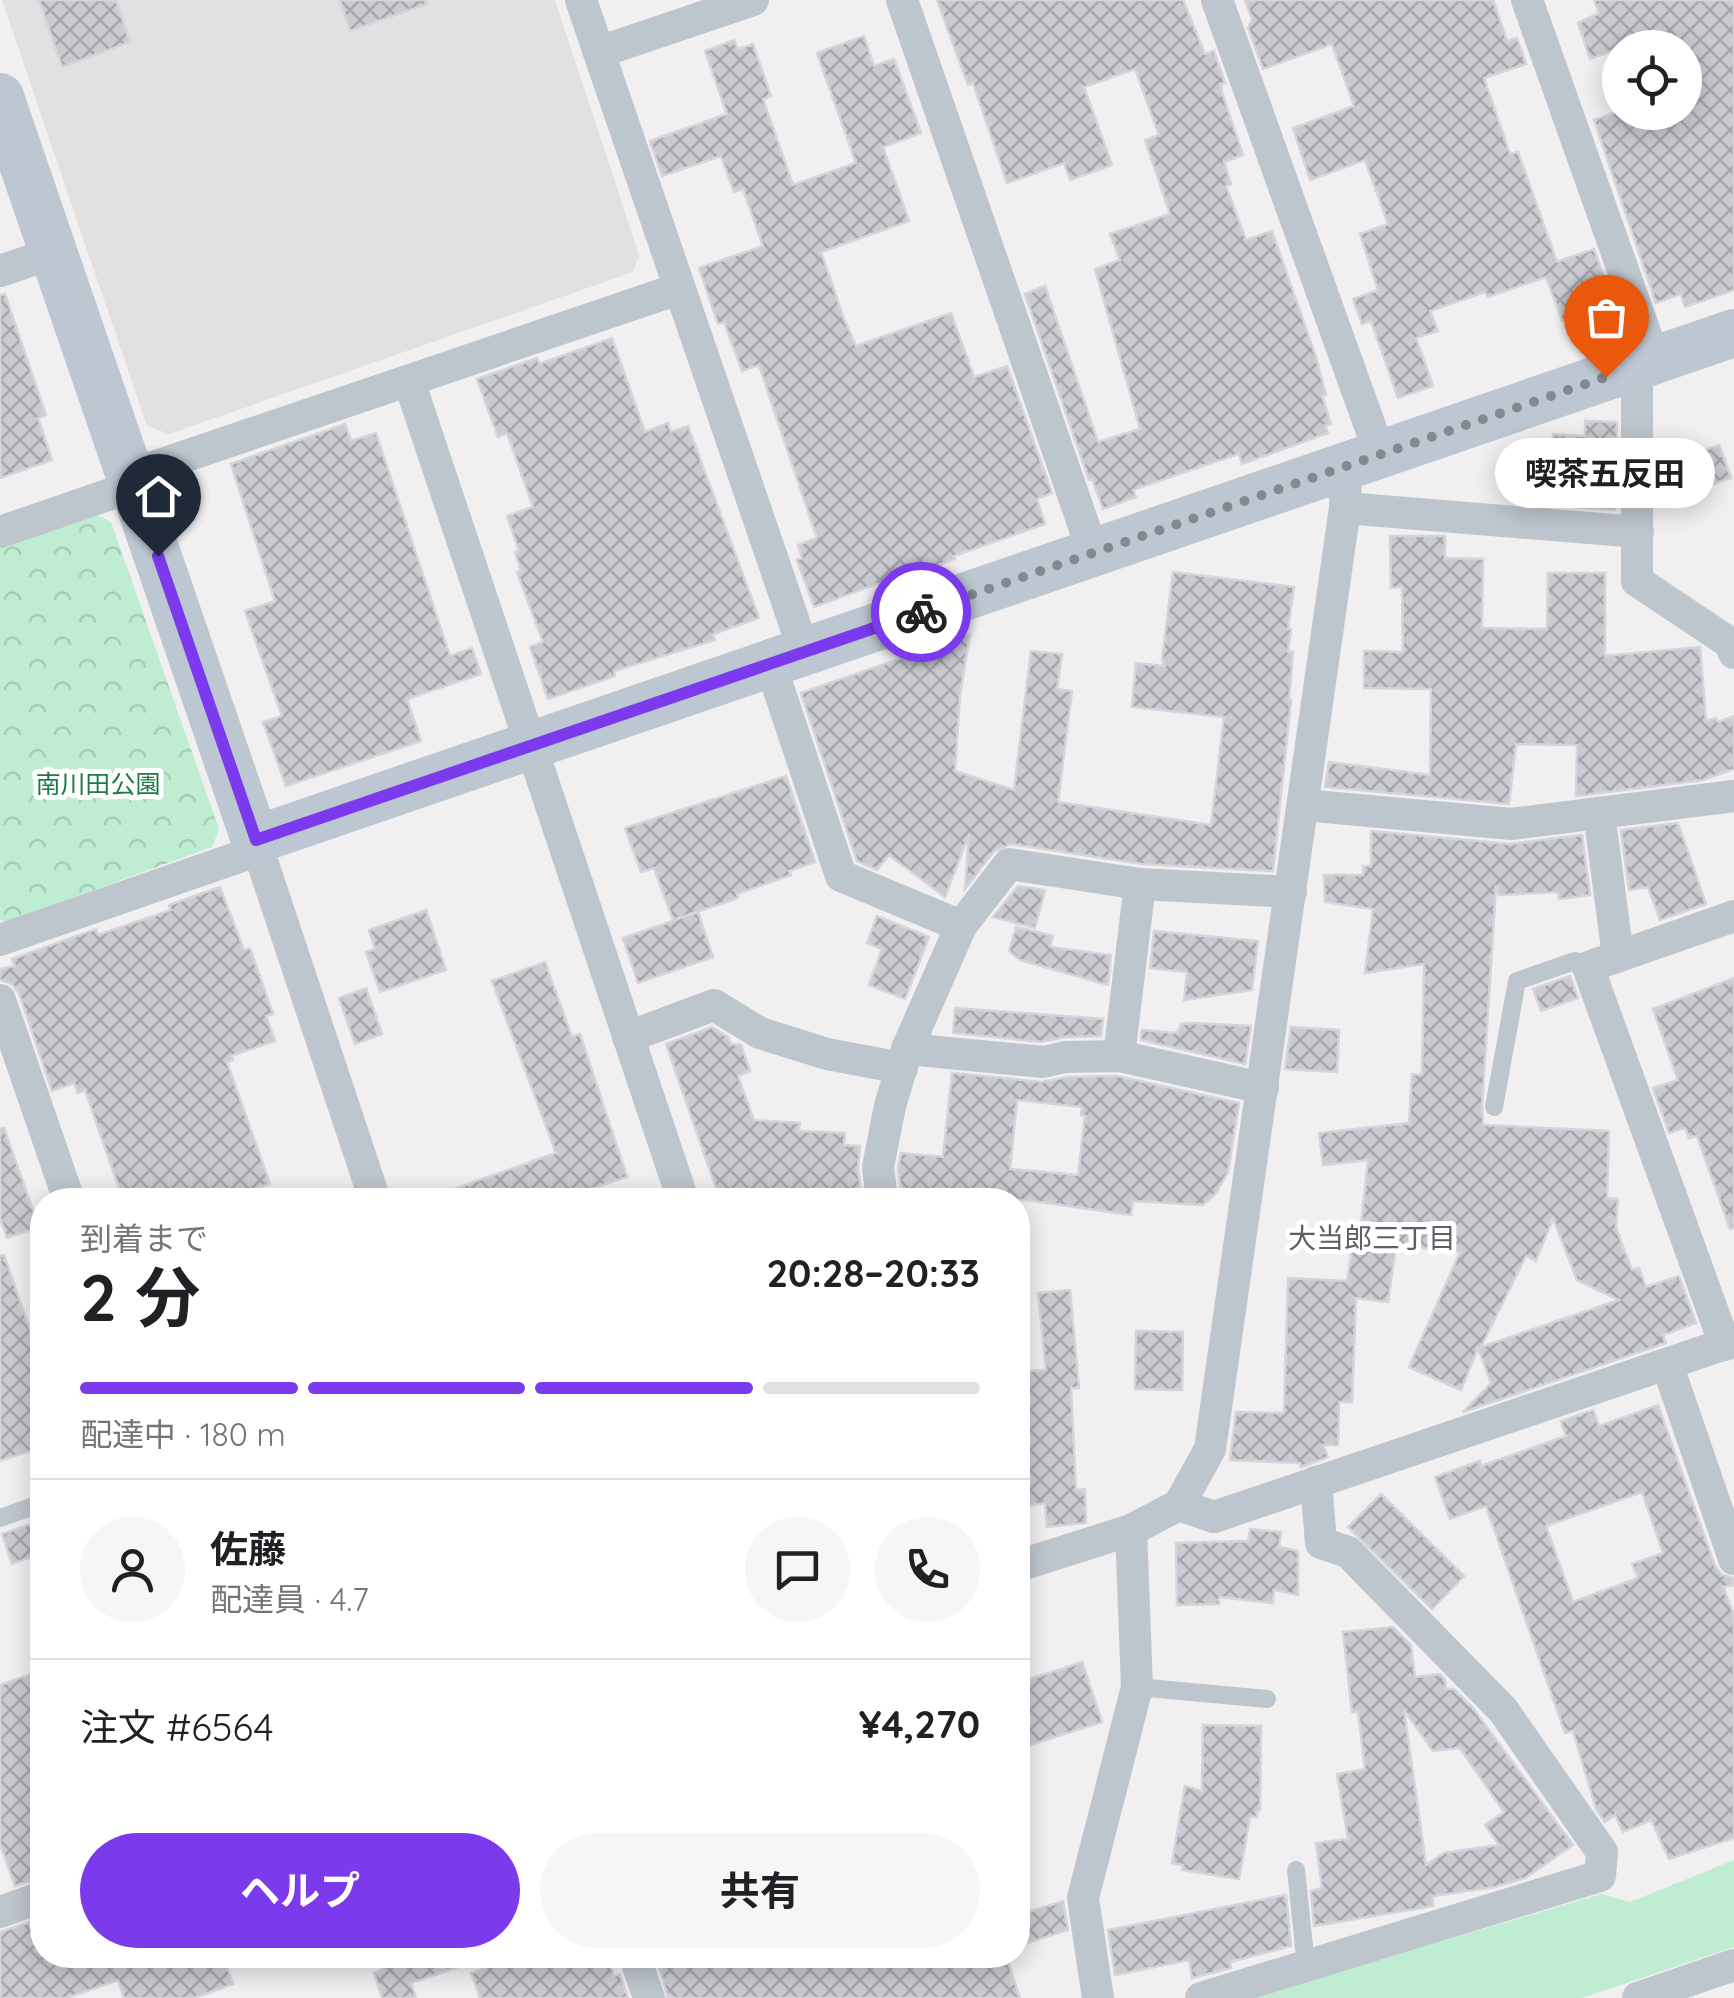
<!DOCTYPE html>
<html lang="ja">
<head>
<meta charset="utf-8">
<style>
  body { margin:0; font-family:Quicksand,"Noto Sans JP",sans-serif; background:#f6f6f6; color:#202124; height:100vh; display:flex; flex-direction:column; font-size:38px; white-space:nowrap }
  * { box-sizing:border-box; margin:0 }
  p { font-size:32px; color:#757577 }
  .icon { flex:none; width:55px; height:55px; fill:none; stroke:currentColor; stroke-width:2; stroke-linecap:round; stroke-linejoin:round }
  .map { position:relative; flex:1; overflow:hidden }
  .sheet { position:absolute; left:30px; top:1188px; width:1000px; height:780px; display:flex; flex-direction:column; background:#fff; border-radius:40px; box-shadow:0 5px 25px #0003 }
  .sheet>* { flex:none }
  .fabs { position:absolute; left:1602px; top:30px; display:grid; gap:20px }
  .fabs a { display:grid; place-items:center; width:100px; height:100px; border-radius:50%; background:#fff; box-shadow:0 5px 25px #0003; font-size:50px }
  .pin { position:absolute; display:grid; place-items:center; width:85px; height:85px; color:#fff; margin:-102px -42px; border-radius:50% 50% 50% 0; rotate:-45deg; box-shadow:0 0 10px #0007 }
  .pin .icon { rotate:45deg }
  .courier { position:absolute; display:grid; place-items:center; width:100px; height:100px; margin:-50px; border:8px solid #7c3aed; border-radius:50%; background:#fff; color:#222; box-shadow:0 2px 12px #0007 }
  .bubble { position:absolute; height:70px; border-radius:35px; background:#fff; box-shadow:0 5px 25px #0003; font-size:32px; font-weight:700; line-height:70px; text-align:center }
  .headline em { font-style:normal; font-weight:700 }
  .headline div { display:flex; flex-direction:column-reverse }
  .headline { display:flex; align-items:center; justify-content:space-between; height:170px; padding:0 50px }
  h1 { font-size:65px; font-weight:700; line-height:75px }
  .bar { display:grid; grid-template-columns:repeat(4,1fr); gap:15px 10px; align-content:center; height:120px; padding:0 50px }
  .bar i { height:12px; border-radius:8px; background:#e0e0e0 }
  .bar .active { background:#7c3aed }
  .bar p { grid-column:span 4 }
  .line { display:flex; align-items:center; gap:25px; padding:0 50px; border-top:2px solid #e0e0e0 }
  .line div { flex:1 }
  .round { display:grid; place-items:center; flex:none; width:105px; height:105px; border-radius:52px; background:#f6f6f6 }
  .primary-button { display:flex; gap:20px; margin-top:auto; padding:20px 50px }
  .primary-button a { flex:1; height:115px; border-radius:60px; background:#7c3aed; color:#fff; font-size:40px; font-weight:700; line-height:115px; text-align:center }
  .primary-button a+a { background:#f6f6f6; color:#202124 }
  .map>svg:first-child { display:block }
  .education { fill:#e2e0e0 }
  .grass { fill:#bfedd1 }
  .forest { fill:url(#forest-crowns) }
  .building { fill:url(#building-cross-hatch); stroke:#d3d5da; stroke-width:2.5; fill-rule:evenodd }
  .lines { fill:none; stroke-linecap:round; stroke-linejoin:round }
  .lane { stroke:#bec6cd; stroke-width:18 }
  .street { stroke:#bec6cd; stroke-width:32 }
  .secondary { stroke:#bdc7d1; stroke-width:48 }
  .done { stroke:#83898f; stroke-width:10; stroke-dasharray:0 18 }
  .route { stroke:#7c3aed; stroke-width:12 }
  .labels { text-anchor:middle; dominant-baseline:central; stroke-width:10; stroke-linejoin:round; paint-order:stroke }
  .park-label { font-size:25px; fill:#1c794a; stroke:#fff }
  .neighbourhood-label { font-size:28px; fill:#5c5f63; stroke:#fff }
</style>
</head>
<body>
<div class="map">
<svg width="1734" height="1998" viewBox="0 0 1734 1998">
  <defs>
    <pattern id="forest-crowns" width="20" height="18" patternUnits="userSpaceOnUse" patternTransform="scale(2.5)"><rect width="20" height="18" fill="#bfedd1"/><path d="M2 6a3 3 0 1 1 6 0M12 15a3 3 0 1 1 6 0" fill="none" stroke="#a6cdb6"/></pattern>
    <pattern id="building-cross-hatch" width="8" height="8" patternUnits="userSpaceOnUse" patternTransform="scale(2.5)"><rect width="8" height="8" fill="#c9cbd1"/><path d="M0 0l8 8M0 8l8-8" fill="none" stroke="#a5a7ad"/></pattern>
  </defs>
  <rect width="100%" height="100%" fill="#f1efef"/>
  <path class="education" d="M 2,0 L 555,0 L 639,255 L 633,272 L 169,434 L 147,426 Z"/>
  <path class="grass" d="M 1734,1860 L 1734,1947 L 1582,1998 L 1252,1998 L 1601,1894 L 1630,1902 Z"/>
  <path class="forest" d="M 95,514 L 111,522 L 219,829 L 212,847 L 6,922 L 0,920 L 0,547 Z"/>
  <g class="building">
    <path d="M 39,0 L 116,0 L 130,42 L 62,67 Z"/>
    <path d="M 340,0 L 426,0 L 427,4 L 350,31 Z"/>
    <path d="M 937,0 L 1183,0 L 1205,54 L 1214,51 L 1225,83 L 1221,84 L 1222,92 L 1243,155 L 1224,162 L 1231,184 L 1226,186 L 1246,240 L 1272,231 L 1316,357 L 1326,395 L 1322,396 L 1331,424 L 1325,425 L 1328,433 L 1242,464 L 1239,454 L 1208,464 L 1133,490 L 1136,497 L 1103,509 L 1092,479 L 1089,480 L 1025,294 L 1045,286 L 1098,442 L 1140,429 L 1095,269 L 1120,260 L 1110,234 L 1170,214 L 1145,140 L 1159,135 L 1135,69 L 1084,87 L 1112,165 L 1070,180 L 1064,163 L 1007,183 L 973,83 L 968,85 Z"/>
    <path d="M 1245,0 L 1493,0 L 1507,41 L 1517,38 L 1526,64 L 1484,78 L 1510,154 L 1518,152 L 1557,262 L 1594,249 L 1613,303 L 1562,321 L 1546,277 L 1488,297 L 1485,292 L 1430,311 L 1438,331 L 1416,338 L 1433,386 L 1398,398 L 1371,321 L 1362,324 L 1353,299 L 1378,290 L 1360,234 L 1388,224 L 1365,160 L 1310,180 L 1293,128 L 1354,106 L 1332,44 L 1263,69 L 1248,28 L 1252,19 Z"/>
    <path d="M 1594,0 L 1734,0 L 1734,290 L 1685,307 L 1681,294 L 1656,303 L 1594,120 L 1616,112 L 1685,112 L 1685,48 L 1620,48 L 1590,59 L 1578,23 L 1599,13 Z"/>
    <path d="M 864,36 L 874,66 L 894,59 L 921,133 L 883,147 L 909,221 L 821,252 L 844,319 L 856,346 L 951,313 L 974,377 L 1007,366 L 1052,493 L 1037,499 L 1045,524 L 954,556 L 955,559 L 928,569 L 927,566 L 814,607 L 797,560 L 802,558 L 798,545 L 817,538 L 785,443 L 759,365 L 742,371 L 724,322 L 718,324 L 699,268 L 763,246 L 743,189 L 734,192 L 721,156 L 662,176 L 650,141 L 727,114 L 705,51 L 734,40 L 738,49 L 753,44 L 771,96 L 763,99 L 793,185 L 856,163 L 817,53 Z"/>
    <path d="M 5,294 L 46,415 L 38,418 L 52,460 L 0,478 L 0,295 Z"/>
    <path d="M 612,338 L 645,432 L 668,423 L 671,432 L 688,426 L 759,618 L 713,634 L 715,640 L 614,671 L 615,676 L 548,699 L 530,647 L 543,642 L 517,572 L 521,571 L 515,552 L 519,551 L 507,516 L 533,507 L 507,433 L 498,437 L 477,379 L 537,358 L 539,364 Z"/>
    <path d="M 1585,421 L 1617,422 L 1615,510 L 1548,505 L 1553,434 L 1585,436 Z"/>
    <path d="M 345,424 L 351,441 L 376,433 L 450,656 L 472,648 L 481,674 L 407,699 L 421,741 L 286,786 L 263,722 L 282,716 L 245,611 L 275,601 L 231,464 Z"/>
    <path d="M 1719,445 L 1731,478 L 1675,497 L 1663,464 Z"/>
    <path d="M 1390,536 L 1445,536 L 1445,558 L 1483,559 L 1482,628 L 1547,629 L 1548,573 L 1605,573 L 1605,656 L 1700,647 L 1706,721 L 1716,718 L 1718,722 L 1734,716 L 1734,769 L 1703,780 L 1576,796 L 1577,745 L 1516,744 L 1509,804 L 1325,787 L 1329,762 L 1430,775 L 1431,689 L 1364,688 L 1364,651 L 1403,652 L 1402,587 L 1391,588 Z"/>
    <path d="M 1173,572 L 1294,587 L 1288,629 L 1291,629 L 1288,652 L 1293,652 L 1289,700 L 1291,700 L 1273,871 L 1142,864 L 1011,844 L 994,851 L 965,889 L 969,834 L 945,897 L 889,855 L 877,870 L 857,861 L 801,693 L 970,634 L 960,695 L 955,771 L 1014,790 L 1031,651 L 1062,654 L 1057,689 L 1072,691 L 1058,802 L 1211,825 L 1224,717 L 1132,707 L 1136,663 L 1165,666 L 1162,659 Z"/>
    <path d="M 786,776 L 815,862 L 789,871 L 791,875 L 737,894 L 738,898 L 673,920 L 654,868 L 641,872 L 625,828 Z"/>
    <path d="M 1678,823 L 1706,904 L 1660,920 L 1648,887 L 1629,890 L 1621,830 Z"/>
    <path d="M 1371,831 L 1509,844 L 1582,835 L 1590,895 L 1559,899 L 1558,892 L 1499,895 L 1496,885 L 1482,1106 L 1483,1125 L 1609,1131 L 1607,1198 L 1618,1199 L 1616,1228 L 1632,1270 L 1639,1268 L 1646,1287 L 1679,1276 L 1696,1323 L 1663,1335 L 1666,1343 L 1463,1412 L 1491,1383 L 1478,1348 L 1461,1390 L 1409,1367 L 1460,1252 L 1396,1245 L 1388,1302 L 1356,1298 L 1352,1402 L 1339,1402 L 1338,1445 L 1323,1445 L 1328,1457 L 1301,1467 L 1300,1463 L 1230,1460 L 1236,1412 L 1284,1413 L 1288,1278 L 1347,1281 L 1353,1242 L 1359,1244 L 1368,1160 L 1323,1165 L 1319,1133 L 1409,1123 L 1412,1074 L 1422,1075 L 1424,964 L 1365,973 L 1373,909 L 1325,902 L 1324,875 L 1363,875 L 1363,866 L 1371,866 ZM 1553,1218 L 1577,1280 L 1619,1300 L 1481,1347 L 1526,1256 L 1536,1261 Z"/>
    <path d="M 1018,886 L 1045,890 L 1035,928 L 993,917 Z"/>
    <path d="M 220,887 L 244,950 L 250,948 L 273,1014 L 266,1016 L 275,1041 L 231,1056 L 233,1060 L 227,1062 L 270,1184 L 225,1200 L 123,1200 L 85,1090 L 78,1093 L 74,1083 L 52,1091 L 19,993 L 12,984 L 0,980 L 0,969 L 15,966 L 12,959 L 96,929 L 98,935 L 171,910 L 169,905 Z"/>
    <path d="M 426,910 L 446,970 L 380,992 L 366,952 L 375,949 L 369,930 Z"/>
    <path d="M 698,912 L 713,957 L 638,983 L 623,938 Z"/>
    <path d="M 877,916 L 929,937 L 905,999 L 869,985 L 882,949 L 867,943 Z"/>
    <path d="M 1016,927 L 1053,936 L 1050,947 L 1111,955 L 1108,985 L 1020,960 L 1009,951 Z"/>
    <path d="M 1154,931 L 1258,941 L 1252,990 L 1184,1000 L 1187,972 L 1150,968 Z"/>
    <path d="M 545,962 L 572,1037 L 580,1034 L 627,1177 L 579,1193 L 582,1200 L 435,1200 L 434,1196 L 556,1153 L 492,981 Z"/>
    <path d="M 1570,976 L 1578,998 L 1541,1011 L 1533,989 Z"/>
    <path d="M 1734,978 L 1734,1228 L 1730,1229 L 1697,1136 L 1689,1138 L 1685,1128 L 1669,1133 L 1653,1088 L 1678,1080 L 1653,1009 Z"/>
    <path d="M 366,988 L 382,1034 L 355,1044 L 339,998 Z"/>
    <path d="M 955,1008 L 1103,1019 L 1101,1036 L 1064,1037 L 1042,1042 L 953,1033 Z"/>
    <path d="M 1193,1023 L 1251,1026 L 1245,1064 L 1141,1040 L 1142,1030 L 1177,1033 L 1181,1024 Z"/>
    <path d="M 712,1027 L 728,1037 L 731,1044 L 741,1045 L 750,1071 L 738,1076 L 754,1120 L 800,1123 L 799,1131 L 845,1133 L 844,1145 L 860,1146 L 858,1169 L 862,1200 L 720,1200 L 666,1044 Z"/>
    <path d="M 1291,1027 L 1339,1030 L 1337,1072 L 1285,1069 Z"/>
    <path d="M 952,1073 L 1042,1082 L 1067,1077 L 1117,1076 L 1239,1103 L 1228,1172 L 1216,1193 L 1203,1205 L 1133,1201 L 1131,1215 L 1026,1200 L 902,1200 L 898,1168 L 901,1153 L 943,1157 ZM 1017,1100 L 1082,1107 L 1081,1115 L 1085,1116 L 1078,1175 L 1010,1169 Z"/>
    <path d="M 4,1128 L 39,1227 L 7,1238 L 0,1218 L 0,1129 Z"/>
    <path d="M 4,1255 L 36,1347 L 42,1345 L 42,1447 L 0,1461 L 0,1256 Z"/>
    <path d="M 1070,1290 L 1079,1388 L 1071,1388 L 1076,1490 L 1085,1489 L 1086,1523 L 1047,1527 L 1045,1503 L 1018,1507 L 1018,1372 L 1046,1370 L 1038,1293 Z"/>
    <path d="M 1136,1331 L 1183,1332 L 1182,1390 L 1135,1389 Z"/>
    <path d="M 1658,1405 L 1715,1566 L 1722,1575 L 1734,1578 L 1734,1585 L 1723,1587 L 1734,1615 L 1734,1838 L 1669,1859 L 1651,1820 L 1623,1832 L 1615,1815 L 1605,1822 L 1596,1809 L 1573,1731 L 1565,1733 L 1486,1506 L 1450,1519 L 1435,1477 L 1480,1461 L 1481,1466 L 1566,1436 L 1561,1421 L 1593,1410 L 1599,1426 ZM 1642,1492 L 1663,1553 L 1632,1564 L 1638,1578 L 1573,1602 L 1546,1526 Z"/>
    <path d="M 1381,1494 L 1464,1576 L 1432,1609 L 1348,1527 Z"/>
    <path d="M 42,1520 L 42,1553 L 12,1564 L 2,1534 Z"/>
    <path d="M 1250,1529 L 1281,1532 L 1279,1547 L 1298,1551 L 1298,1595 L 1274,1590 L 1273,1603 L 1219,1597 L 1219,1604 L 1177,1605 L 1176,1543 L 1248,1541 Z"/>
    <path d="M 1393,1627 L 1411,1645 L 1415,1677 L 1440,1674 L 1445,1680 L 1446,1689 L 1454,1689 L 1473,1708 L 1573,1845 L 1525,1878 L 1495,1887 L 1433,1896 L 1433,1906 L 1314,1926 L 1311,1891 L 1322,1888 L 1316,1843 L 1348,1839 L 1337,1774 L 1365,1769 L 1358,1712 L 1352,1712 L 1343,1632 ZM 1404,1710 L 1433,1751 L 1460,1748 L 1504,1812 L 1485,1825 L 1499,1845 L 1444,1853 L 1426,1865 Z"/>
    <path d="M 1082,1662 L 1102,1722 L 1018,1749 L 1018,1683 Z"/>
    <path d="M 42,1670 L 42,1877 L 15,1886 L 0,1844 L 0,1685 Z"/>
    <path d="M 1203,1725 L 1261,1726 L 1260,1810 L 1257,1811 L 1257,1817 L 1250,1817 L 1239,1879 L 1182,1870 L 1183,1865 L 1172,1863 L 1185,1786 L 1202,1791 Z"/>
    <path d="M 1286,1895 L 1291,1946 L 1230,1962 L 1231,1968 L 1192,1978 L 1189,1960 L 1115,1975 L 1108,1930 Z"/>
    <path d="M 1063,1901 L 1068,1930 L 1018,1946 L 1018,1915 Z"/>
    <path d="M 42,1918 L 42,1955 L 223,1955 L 233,1984 L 194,1998 L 124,1998 L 118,1980 L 67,1998 L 0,1998 L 0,1932 Z"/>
    <path d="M 378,1955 L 478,1955 L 479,1960 L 411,1983 L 416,1998 L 382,1998 L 374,1973 L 383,1970 Z"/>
    <path d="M 520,1955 L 607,1955 L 614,1976 L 620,1974 L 628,1998 L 480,1998 L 471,1973 Z"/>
    <path d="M 677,1955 L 1006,1955 L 1020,1998 L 668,1998 L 657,1961 Z"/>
  </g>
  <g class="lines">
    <g class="lane">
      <path d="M 1494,1107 L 1517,981 L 1575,961 L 1588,967"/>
      <path d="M 0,1518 L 42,1503"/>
      <path d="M 1137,1687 L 1267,1699"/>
      <path d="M 1296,1870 L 1306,1966"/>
    </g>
    <g class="street">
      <path d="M 581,0 L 804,651"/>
      <path d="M 902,0 L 1093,552"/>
      <path d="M 1217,0 L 1380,454"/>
      <path d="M 1527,0 L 1655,360"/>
      <path d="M 599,52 L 753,0"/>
      <path d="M 0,271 L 53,253"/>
      <path d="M 1637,366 L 1637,581 L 1730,643 L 1734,653"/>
      <path d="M 409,381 L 683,1200"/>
      <path d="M 130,475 L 678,289"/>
      <path d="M 1345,508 L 1638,532"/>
      <path d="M 0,532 L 134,486"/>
      <path d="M 770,663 L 841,876 L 961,926"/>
      <path d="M 1304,805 L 1511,824 L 1734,796"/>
      <path d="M 1599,813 L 1618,956"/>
      <path d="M 255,840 L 375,1200"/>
      <path d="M 0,940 L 259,850"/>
      <path d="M 0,1000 L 69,1200"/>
      <path d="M 628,1037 L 714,1005 L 760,1033 L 827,1054 L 902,1068"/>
      <path d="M 907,1049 L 1043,1062 L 1065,1057 L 1119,1056 L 1263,1088"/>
      <path d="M 1119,1056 L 1140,884"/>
      <path d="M 882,1200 L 878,1167 L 890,1106 L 907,1049 L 961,926 L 1009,864 L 1140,884 L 1291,892"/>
      <path d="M 1725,1345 L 1588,967 L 1734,916"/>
      <path d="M 1667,1364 L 1734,1559"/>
      <path d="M 1179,1505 L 1214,1517 L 1734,1341"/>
      <path d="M 1018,1566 L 1131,1530 L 1179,1505 L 1210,1449 L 1345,508 L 1346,466"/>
      <path d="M 0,1912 L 42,1897"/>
      <path d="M 634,1955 L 649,1998"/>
      <path d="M 1098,1998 L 1083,1898 L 1137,1687 L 1131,1530"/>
      <path d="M 1201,1998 L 1600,1876 L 1602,1852 L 1503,1710 L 1348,1552 L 1321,1543 L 1316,1482"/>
      <path d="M 1638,1998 L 1734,1965"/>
    </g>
    <path class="secondary" d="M 0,97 L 255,840 L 1734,333"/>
  </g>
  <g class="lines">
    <path class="done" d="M 921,612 L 1606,377"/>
    <path class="route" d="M 158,556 L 256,840 L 921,612"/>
  </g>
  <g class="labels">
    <g class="park-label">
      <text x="98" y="783">南川田公園</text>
    </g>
    <g class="neighbourhood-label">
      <text x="1372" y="1237">大当郎三丁目</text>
    </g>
  </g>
</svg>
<div class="fabs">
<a><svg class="icon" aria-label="locate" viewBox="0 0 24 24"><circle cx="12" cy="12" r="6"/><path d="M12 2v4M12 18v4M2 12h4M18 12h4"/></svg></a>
</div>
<div class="pin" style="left:1606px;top:377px;background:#ea580c"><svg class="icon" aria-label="bag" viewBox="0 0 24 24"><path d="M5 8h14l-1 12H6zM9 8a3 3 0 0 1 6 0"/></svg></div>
<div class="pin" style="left:158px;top:556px;background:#1f2937"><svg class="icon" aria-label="home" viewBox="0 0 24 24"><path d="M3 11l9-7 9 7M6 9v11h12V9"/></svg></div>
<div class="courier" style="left:921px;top:612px"><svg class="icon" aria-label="bike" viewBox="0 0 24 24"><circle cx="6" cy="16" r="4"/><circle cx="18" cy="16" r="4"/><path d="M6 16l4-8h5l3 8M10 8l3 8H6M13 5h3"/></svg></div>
<div class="bubble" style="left:1495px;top:438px;width:220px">喫茶五反田</div>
<section class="sheet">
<div class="headline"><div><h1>2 分</h1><p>到着まで</p></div><em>20:28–20:33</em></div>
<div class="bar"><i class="active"></i><i class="active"></i><i class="active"></i><i></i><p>配達中 · 180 m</p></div>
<div class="line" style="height:180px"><a class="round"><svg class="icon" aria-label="person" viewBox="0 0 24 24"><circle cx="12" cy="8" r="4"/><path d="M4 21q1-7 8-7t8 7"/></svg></a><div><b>佐藤</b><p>配達員 · 4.7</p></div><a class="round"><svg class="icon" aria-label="chat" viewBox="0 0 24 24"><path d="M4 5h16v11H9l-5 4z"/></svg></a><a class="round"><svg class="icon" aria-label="phone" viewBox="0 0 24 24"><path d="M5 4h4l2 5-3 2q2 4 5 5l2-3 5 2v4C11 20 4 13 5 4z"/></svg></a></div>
<div class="line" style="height:130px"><div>注文 #6564</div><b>¥4,270</b></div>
<div class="primary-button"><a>ヘルプ</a><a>共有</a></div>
</section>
</div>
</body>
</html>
